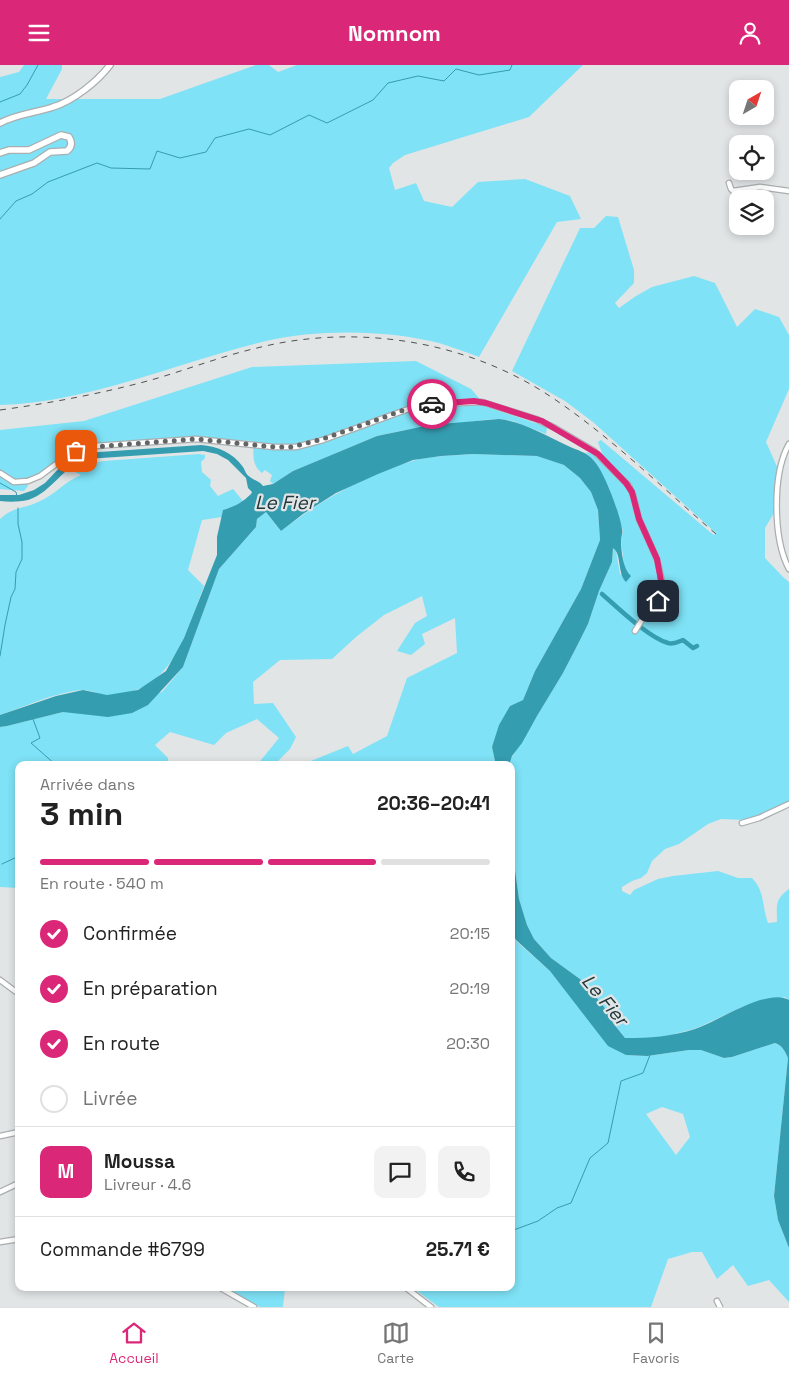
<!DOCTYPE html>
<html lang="fr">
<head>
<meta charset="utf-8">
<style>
  body { margin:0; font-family:"Space Grotesk",sans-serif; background:#f2f2f2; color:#222; height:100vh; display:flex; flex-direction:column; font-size:19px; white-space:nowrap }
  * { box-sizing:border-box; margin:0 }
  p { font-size:16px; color:#767676 }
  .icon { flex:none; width:28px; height:28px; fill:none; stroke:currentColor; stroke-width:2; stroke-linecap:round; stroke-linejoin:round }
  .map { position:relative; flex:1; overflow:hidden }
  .details { position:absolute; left:15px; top:696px; width:500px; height:530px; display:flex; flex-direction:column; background:#fff; border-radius:10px; box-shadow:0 2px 8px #0003 }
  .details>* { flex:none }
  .needle { width:32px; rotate:39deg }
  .controls { position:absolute; left:729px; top:15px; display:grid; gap:10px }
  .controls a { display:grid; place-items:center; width:45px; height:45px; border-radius:10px; background:#fff; box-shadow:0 2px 8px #0003; font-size:25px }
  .pin { position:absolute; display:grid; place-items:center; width:42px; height:42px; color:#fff; margin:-21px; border-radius:10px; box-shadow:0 2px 8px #0006 }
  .courier { position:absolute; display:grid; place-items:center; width:50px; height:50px; margin:-25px; border:4px solid #db2777; border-radius:50%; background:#fff; color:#222; box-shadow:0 1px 6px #0007 }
  .overview em { font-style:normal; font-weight:600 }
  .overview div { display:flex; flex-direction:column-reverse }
  .overview { display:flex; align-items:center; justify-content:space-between; height:85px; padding:0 25px }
  h1 { font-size:32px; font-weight:600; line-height:38px }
  .bar { display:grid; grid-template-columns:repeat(4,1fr); gap:8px 5px; align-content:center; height:60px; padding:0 25px }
  .bar i { height:6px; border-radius:4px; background:#e0e0e0 }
  .bar .active { background:#db2777 }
  .bar p { grid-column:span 4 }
  .line { display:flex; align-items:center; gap:12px; padding:0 25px; border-top:1px solid #e0e0e0 }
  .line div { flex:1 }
  .round { display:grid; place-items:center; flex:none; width:52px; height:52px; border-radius:10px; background:#f2f2f2 }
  ol { padding:0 25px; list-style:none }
  li { display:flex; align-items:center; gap:15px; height:55px }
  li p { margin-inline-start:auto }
  li .icon { padding:5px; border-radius:50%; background:#db2777; color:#fff; stroke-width:4 }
  li:last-child { color:#767676 }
  li i { width:28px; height:28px; border:2px solid #e0e0e0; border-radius:50% }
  header { display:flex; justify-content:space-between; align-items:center; height:65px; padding:0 25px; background:#db2777; color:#fff; font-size:22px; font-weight:600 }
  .dock { display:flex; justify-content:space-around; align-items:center; height:70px; border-top:1px solid #e0e0e0; background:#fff; font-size:14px; color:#767676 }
  .dock a { display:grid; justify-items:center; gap:2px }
  .dock .active { color:#db2777 }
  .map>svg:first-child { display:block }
  .green { fill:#7fe2f6; fill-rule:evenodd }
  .water { fill:#359db0 }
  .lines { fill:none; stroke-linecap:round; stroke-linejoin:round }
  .stream { stroke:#359db0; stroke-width:1 }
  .canal { stroke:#359db0; stroke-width:4.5 }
  .minor-casing { stroke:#aaaeaf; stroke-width:7 }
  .tertiary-casing { stroke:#aaaeaf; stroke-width:8 }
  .minor { stroke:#fff; stroke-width:4.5 }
  .tertiary { stroke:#fff; stroke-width:5.5 }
  .rail { stroke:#4e5050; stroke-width:1; stroke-dasharray:6 6; stroke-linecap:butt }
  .done { stroke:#626465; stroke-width:5; stroke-dasharray:0 9 }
  .route { stroke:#db2777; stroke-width:6 }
  .labels { text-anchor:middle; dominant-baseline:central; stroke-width:4.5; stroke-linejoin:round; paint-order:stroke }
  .water-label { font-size:19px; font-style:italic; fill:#21383c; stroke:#e1e5e6 }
</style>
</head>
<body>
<header><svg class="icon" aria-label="menu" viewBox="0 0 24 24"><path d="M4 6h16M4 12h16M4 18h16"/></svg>Nomnom<svg class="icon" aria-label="person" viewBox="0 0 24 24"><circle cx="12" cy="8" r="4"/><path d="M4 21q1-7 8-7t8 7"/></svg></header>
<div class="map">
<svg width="789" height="1242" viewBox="0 0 789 1242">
  <rect width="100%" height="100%" fill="#e1e5e6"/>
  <g class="green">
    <path d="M 24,0 L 62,0 L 62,4 L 46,34 L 160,34 L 256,0 L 269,0 L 278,7 L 297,0 L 583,0 L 529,52 L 405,90 L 393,98 L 389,103 L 395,125 L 416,118 L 424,136 L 452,142 L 478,117 L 525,114 L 570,131 L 581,154 L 557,157 L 479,292 C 466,287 452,282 439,278 C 386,265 319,264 266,276 C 177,297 92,337 0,340 L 0,12 L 19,7 Z"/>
    <path d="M 606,151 L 618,152 L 634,205 L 634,218 L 615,238 L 619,243 L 636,231 L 652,222 L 694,211 L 715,218 L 737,262 L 755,244 L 779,252 L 789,270 L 789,324 L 766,377 L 779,406 L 774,448 L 765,463 L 765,493 L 783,512 L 789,517 L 789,736 L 762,750 L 745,755 L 721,754 L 708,759 L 679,779 L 665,784 L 652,796 L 647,808 L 641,813 L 632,816 L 622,822 L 622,826 L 630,830 L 634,825 L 658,814 L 673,811 L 718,806 L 738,813 L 752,813 C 765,826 762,842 768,858 L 777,857 C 777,841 774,835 789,824 L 789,935 L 785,932 L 742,942 L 697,963 L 668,971 L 658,973 L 625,973 L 613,958 L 608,947 L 584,917 L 551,893 L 534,874 L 527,860 L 519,834 L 511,776 L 511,700 L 509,700 L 509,697 L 563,608 L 578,579 L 588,559 L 599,526 L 612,497 L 613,483 L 615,483 L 616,486 L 620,509 L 629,510 L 624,500 L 621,475 L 623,466 L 609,423 L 596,398 L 585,387 L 603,391 L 598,377 L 601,375 L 710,467 L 714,470 L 716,468 L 593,357 L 565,336 L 512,306 L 580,163 L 594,163 Z"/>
    <path d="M 416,296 L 471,324 L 487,342 L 547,362 L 546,369 L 513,356 L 499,354 L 484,355 L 405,365 L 377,371 L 293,406 L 273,419 L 270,416 L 272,410 L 265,405 L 262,408 C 251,400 254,388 253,376 L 185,373 L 87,380 L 66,388 L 36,411 L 27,415 L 28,421 L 24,426 L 0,424 L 0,365 L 84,356 L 252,302 Z"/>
    <path d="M 199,389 L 205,390 L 205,393 L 201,397 L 202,407 L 211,415 L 210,421 L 218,431 L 233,424 L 243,436 L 233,442 L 223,445 L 222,452 L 202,455 L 188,505 L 204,521 C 185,570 172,630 107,630 C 99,630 90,624 81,625 C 54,628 26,641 0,650 L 0,454 C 13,442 23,444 38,437 C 54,431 65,416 81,410 L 75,407 L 74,404 L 83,399 L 104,396 Z"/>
    <path d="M 473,389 L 538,391 L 564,400 L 580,413 L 591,427 L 598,445 L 600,475 L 581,524 L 535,606 L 523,635 L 510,641 L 492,682 L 495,696 L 494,700 L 301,700 L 348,681 L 353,689 L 387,671 L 407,613 L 457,588 L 455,553 L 422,569 L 425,579 L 411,590 L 397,586 L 415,558 L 427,551 L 422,531 L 384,550 L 356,572 L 332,594 L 280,595 L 253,617 L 254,639 L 273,638 L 296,672 L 290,684 L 274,700 L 257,700 L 279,673 L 257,654 L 226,668 L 214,680 L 170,667 L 155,680 L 168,693 L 168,700 L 19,700 L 19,823 L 0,822 L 0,662 L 7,661 L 63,647 L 162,627 L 183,602 L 219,504 L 256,462 L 257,454 L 266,447 L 281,466 C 320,436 365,410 412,396 C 432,390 453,391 473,389 Z"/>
    <path d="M 511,866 L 516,876 L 550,906 L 579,942 L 626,990 L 647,991 L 689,985 L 701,985 L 724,993 L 732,992 L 775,978 C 782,980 785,986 788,993 L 774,1131 L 778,1155 L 789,1183 L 789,1237 L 769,1215 L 748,1221 L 733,1200 L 717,1214 L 702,1187 L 692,1187 L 668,1194 L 651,1242 L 439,1242 L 413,1223 L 511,1222 ZM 662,1042 L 683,1049 L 690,1072 L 676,1090 L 646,1049 Z"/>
    <path d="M 226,1223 L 285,1223 L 283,1242 L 260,1242 Z"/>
  </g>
  <g class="water">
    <path d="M 499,354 C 524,357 544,370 566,380 C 578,386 586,386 595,397 C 605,409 620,449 622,464 C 623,468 621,472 621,475 C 621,486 623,504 631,511 L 626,517 C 617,508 622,489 613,483 L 612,497 L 599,526 L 588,559 L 578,579 L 563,608 L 537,651 L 522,678 L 512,691 L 509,700 L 494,700 L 495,696 L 492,682 L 499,660 L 510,641 L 523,635 L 535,606 L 581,524 L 600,475 L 598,445 L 591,427 L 580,413 L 564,400 L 537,391 L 473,389 L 441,391 L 413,395 L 378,409 L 336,428 L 303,449 L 281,466 L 266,447 L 257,454 L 256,462 L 219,504 L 183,602 L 148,640 L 132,648 L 108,652 L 63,647 L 7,661 L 0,662 L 0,650 L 56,631 L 83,625 L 107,630 L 138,625 L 166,606 L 184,573 L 217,490 L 217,472 L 223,445 C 234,442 243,437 251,429 L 252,427 L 248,423 L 246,413 L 228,395 L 217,389 L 203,386 L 87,394 C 62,401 53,427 28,435 C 19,437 9,437 0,436 L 0,430 L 19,430 L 34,425 L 45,418 L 65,397 L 85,388 L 201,380 C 218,381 233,388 243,402 C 245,405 246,410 250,412 C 255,416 259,416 263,421 L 273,419 L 293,406 L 377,371 L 430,360 Z"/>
    <path d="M 511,776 L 519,834 L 527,860 L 534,874 L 551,893 L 584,917 L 608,947 L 613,958 L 625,973 C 652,973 669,972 695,964 C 717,957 768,922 789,935 L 789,1183 L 778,1155 L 774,1131 L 788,993 C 785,986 782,980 775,978 L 732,992 L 724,993 L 701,985 L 689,985 L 647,991 L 626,990 L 608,981 L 550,906 L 516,875 L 511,866 Z"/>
  </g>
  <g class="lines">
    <g class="stream">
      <path d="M 0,37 L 20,29 L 27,20 L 38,0"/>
      <path d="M 0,154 L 16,136 L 32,129 L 48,117 L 97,98 L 111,103 L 150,104 L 157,86 L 180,93 L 206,87 L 215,73 L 249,64 L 270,70 L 309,50 L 327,58 L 373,35 L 388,18 L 418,11 L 444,16 L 456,4 L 479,10 L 510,5 L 512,0"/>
      <path d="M 0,418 L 16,427 L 17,431"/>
      <path d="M 0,591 L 5,560 L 11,532 L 15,524 L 16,507 L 22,494 L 22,477 L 18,459 L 18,443"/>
      <path d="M 33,654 L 40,673 L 31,678 L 56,700"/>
      <path d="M 2,799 L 19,791"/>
      <path d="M 511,1166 L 538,1156 L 557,1143 L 571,1138 L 590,1093 L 608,1078 L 621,1016 L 643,1008 L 650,990"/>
    </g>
    <path class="canal" d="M 602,529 C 617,542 649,573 668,578 C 673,580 678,577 683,575 L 693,583 L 697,581"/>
    <defs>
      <g id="minor">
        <path d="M 729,118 L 731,124 L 733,126 L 760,122 L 789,126"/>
        <path d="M 789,379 C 772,409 773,474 789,504"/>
        <path d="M 0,408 L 14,417 L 28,416 L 40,411 L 71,388 L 95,381 L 196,374 L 274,382 L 296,382 L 323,375 L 414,342 L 437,339 L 482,337 L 536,354 L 555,363 L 594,386 L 629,421 L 633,430 L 639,454 L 657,494 L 663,521 L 661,529 L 658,536 L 645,550 L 635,566"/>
        <path d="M 742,758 L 759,753 L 789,739"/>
        <path d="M 0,915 L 19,929"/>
        <path d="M 0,1071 L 19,1067"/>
        <path d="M 0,1127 L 19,1118"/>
        <path d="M 0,1177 L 19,1174"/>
        <path d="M 219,1222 L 254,1242"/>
        <path d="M 405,1222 L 431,1242"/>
        <path d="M 717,1236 L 720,1242"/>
      </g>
      <g id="tertiary">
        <path d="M 0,58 C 17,49 35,48 53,42 C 73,36 97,17 110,0"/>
        <path d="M 0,88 L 9,85 L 29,85 L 61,70 L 69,72 C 72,77 72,82 67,86 L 50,87 L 34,98 L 0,110"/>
      </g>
    </defs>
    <use href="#minor" class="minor-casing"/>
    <use href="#tertiary" class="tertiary-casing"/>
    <use href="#minor" class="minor"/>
    <use href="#tertiary" class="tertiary"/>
    <path class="rail" d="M 0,345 C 44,339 88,331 132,320 C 174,310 214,293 257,283 C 352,259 458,274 542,326 C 605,366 659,420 716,469"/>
  </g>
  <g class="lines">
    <path class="done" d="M 76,386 L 91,382 L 196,374 L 274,382 L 292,382 L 323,374 L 407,344 L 432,339"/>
    <path class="route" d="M 432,339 L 474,336 L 486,338 L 542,356 L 598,389 L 626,418 L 632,427 L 639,454 L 657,494 L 662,521 L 662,529 L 658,536"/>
  </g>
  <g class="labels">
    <g class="water-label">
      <text x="285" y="437">Le Fier</text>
      <text transform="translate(605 935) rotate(50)">Le Fier</text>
    </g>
  </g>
</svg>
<div class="controls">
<a><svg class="needle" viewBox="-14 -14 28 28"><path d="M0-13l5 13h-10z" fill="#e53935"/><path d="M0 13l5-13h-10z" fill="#767676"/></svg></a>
<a><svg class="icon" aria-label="locate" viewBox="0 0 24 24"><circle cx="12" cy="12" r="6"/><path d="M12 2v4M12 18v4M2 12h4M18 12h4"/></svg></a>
<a><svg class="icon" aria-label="layers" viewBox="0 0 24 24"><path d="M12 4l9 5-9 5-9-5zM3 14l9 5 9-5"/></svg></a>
</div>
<div class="pin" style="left:76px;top:386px;background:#ea580c"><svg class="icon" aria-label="bag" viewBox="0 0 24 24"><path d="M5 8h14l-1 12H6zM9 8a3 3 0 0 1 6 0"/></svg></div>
<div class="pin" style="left:658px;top:536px;background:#1f2937"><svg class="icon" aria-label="home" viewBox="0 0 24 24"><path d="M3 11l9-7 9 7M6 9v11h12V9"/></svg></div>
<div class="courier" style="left:432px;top:339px"><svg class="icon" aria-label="car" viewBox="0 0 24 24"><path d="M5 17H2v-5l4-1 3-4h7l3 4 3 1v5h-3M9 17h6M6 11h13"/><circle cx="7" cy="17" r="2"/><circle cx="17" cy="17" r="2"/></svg></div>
<section class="details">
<div class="overview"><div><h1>3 min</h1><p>Arrivée dans</p></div><em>20:36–20:41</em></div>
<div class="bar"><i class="active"></i><i class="active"></i><i class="active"></i><i></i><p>En route · 540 m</p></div>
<ol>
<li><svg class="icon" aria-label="check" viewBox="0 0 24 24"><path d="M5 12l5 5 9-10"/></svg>Confirmée<p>20:15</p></li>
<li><svg class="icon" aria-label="check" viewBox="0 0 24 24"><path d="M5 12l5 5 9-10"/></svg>En préparation<p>20:19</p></li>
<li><svg class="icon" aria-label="check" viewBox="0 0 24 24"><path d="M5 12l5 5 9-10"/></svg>En route<p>20:30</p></li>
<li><i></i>Livrée</li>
</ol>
<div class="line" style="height:90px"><b class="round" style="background:#db2777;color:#fff">M</b><div><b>Moussa</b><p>Livreur · 4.6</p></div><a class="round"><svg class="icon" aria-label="chat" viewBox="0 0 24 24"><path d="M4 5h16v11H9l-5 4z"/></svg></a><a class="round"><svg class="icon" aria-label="phone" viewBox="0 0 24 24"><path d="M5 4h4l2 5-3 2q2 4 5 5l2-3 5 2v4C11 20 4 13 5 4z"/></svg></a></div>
<div class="line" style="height:65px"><div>Commande #6799</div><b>25.71 €</b></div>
</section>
</div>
<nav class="dock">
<a class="active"><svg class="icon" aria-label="home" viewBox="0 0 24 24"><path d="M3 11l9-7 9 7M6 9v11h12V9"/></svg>Accueil</a>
<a><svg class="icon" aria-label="map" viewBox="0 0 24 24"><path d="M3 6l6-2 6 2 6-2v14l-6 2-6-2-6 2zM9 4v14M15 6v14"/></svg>Carte</a>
<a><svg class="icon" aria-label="saved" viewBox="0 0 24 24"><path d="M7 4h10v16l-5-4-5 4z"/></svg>Favoris</a>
</nav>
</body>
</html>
